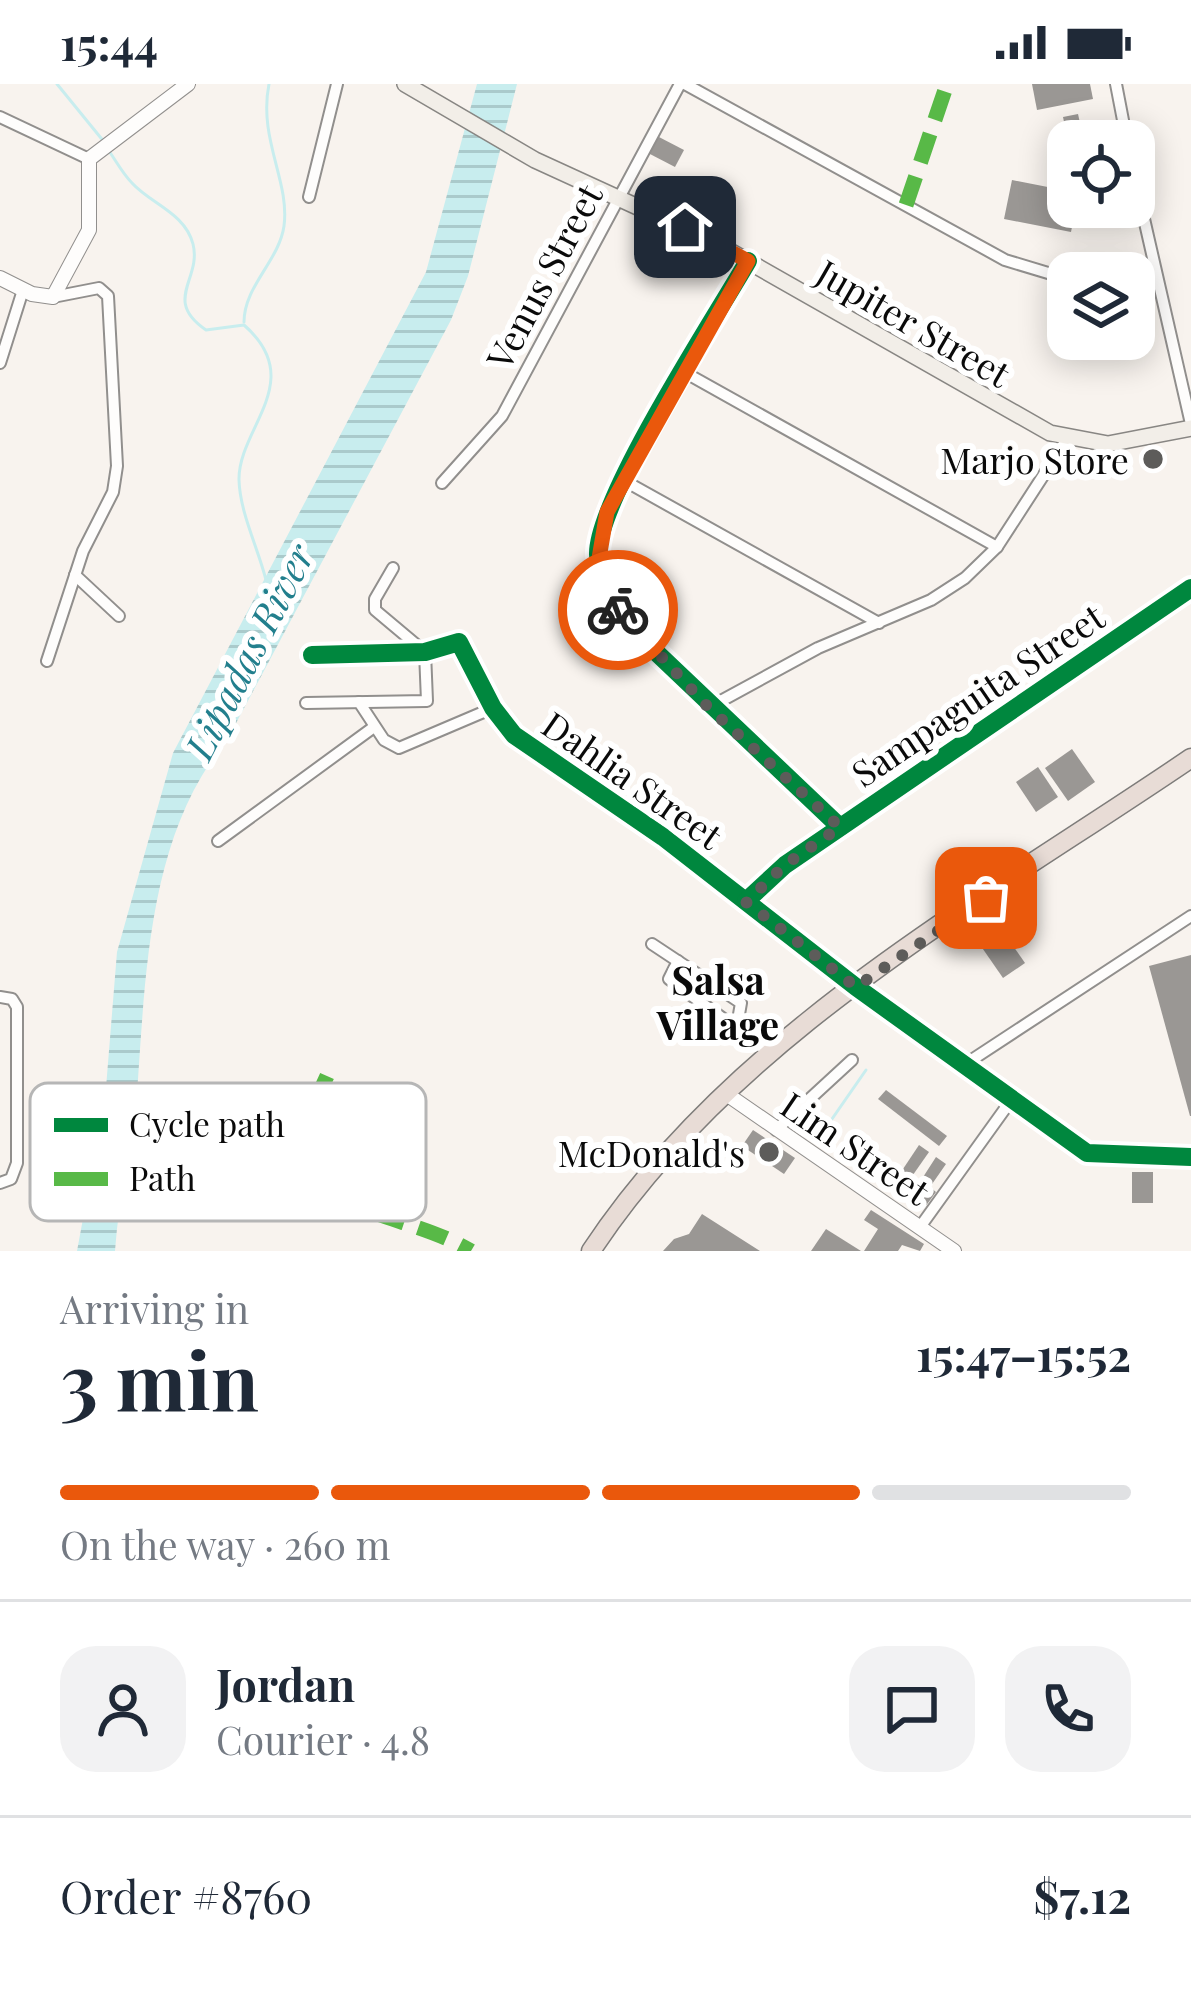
<!DOCTYPE html>
<html lang="en">
<head>
<meta charset="utf-8">
<style>
  body { margin:0; font-family:"Playfair Display",serif; background:#f2f2f3; color:#1f2937; height:100vh; display:flex; flex-direction:column; font-size:45px; white-space:nowrap }
  * { box-sizing:border-box; margin:0 }
  p { font-size:39px; color:#747a83 }
  .icon { flex:none; width:66px; height:66px; fill:none; stroke:currentColor; stroke-width:2; stroke-linecap:round; stroke-linejoin:round }
  .map { position:relative; height:1167px; overflow:hidden }
  .drawer { display:flex; flex-direction:column; background:#fff; flex:1 }
  .drawer>* { flex:none }
  .controls { position:absolute; left:1047px; top:36px; display:grid; gap:24px }
  .controls a { display:grid; place-items:center; width:108px; height:108px; border-radius:24px; background:#fff; box-shadow:0 6px 30px #0003; font-size:60px }
  .pin { position:absolute; display:grid; place-items:center; width:102px; height:102px; color:#fff; margin:-51px; border-radius:24px; box-shadow:0 6px 18px #0006 }
  .courier { position:absolute; display:grid; place-items:center; width:120px; height:120px; margin:-60px; border:9px solid #ea580c; border-radius:50%; background:#fff; color:#222; box-shadow:0 3px 15px #0007 }
  .headline em { font-style:normal; font-weight:700 }
  .headline div { display:flex; flex-direction:column-reverse }
  .headline { display:flex; align-items:center; justify-content:space-between; height:204px; padding:0 60px }
  h1 { font-size:78px; font-weight:700; line-height:90px }
  .bar { display:grid; grid-template-columns:repeat(4,1fr); gap:18px 12px; align-content:center; height:144px; padding:0 60px }
  .bar i { height:15px; border-radius:9px; background:#e0e1e3 }
  .bar .on { background:#ea580c }
  .bar p { grid-column:span 4 }
  .line { display:flex; align-items:center; gap:30px; padding:0 60px; border-top:3px solid #e0e1e3 }
  .line div { flex:1 }
  .round { display:grid; place-items:center; flex:none; width:126px; height:126px; border-radius:36px; background:#f2f2f3 }
  .status { display:flex; justify-content:space-between; align-items:center; height:84px; padding:0 60px; background:#fff; direction:ltr }
  .status svg { height:33px; fill:currentColor }
  .map>svg:first-child { display:block }
  .water { fill:url(#water-rules) }
  .lines { fill:none; stroke-linecap:round; stroke-linejoin:round }
  .stream { stroke:#c8edee; stroke-width:3 }
  .building { fill:#9a9794 }
  .minor-casing { stroke:#918f8d; stroke-width:14 }
  .tertiary-casing { stroke:#918f8d; stroke-width:16 }
  .secondary-casing { stroke:#888683; stroke-width:18 }
  .trunk-casing { stroke:#7e7c7a; stroke-width:21 }
  .minor { stroke:#fefdfc; stroke-width:10 }
  .tertiary { stroke:#fefdfc; stroke-width:14 }
  .secondary { stroke:#f2eee8; stroke-width:15 }
  .trunk { stroke:#e8dcd6; stroke-width:18 }
  .quiet { stroke:#58b947; stroke-width:15; stroke-dasharray:30 15; stroke-linecap:butt }
  .cycleway-casing { stroke:#fff; stroke-width:26 }
  .cycleway { stroke:#00873e; stroke-width:18 }
  .done { stroke:#5d5c5a; stroke-width:12; stroke-dasharray:0 21.6 }
  .route { stroke:#ea580c; stroke-width:15 }
  .poi-dot { fill:#5d5c5a; stroke:#fff; stroke-width:4.5 }
  .labels { text-anchor:middle; dominant-baseline:central; stroke-width:12; stroke-linejoin:round; paint-order:stroke }
  .street-label { font-size:36px; fill:#0a0a0a; stroke:#fff }
  .poi-label { font-size:36px; fill:#0a0a0a; stroke:#fff; text-anchor:end }
  .water-label { font-size:39px; font-style:italic; fill:#227f8d; stroke:#fff }
  .neighbourhood-label { font-size:39px; font-weight:bold; fill:#0a0a0a; stroke:#fff }
  .key { fill:#fff; stroke:#b6b6b6; stroke-width:3 }
  .key-label { font-size:33px; fill:#0a0a0a }
</style>
</head>
<body>
<div class="status"><b>15:44</b><svg viewBox="0 0 49 12"><path d="M0 12V9h3v3zM5 12V6h3v6zM10 12V3h3v9zM15 12V0h3v12zM26 1h20v11H26zM47 4h2v5h-2z"/></svg></div>
<div class="map">
<svg width="1191" height="1167" viewBox="0 0 1191 1167">
  <defs>
    <pattern id="water-rules" width="6" height="5" patternUnits="userSpaceOnUse" patternTransform="scale(3)"><rect width="6" height="5" fill="#c8edee"/><path d="M0 2.5h6" fill="none" stroke="#aacacb"/></pattern>
  </defs>
  <rect width="100%" height="100%" fill="#f8f3ee"/>
  <path class="water" d="M 477,0 L 517,0 L 468,192 L 451,236 L 227,656 C 151,747 146,880 138,995 C 134,1052 119,1109 115,1167 L 77,1167 L 105,1016 L 117,868 L 173,669 L 426,188 Z"/>
  <g class="lines">
    <g class="stream">
      <path d="M 57,0 L 105,59"/>
      <path d="M 109,67 C 116,77 123,90 132,99 C 151,120 185,129 193,160 C 202,195 162,216 206,246 L 244,241 C 308,297 238,344 239,396 C 240,429 258,464 266,496"/>
      <path d="M 244,238 C 244,202 279,177 284,142 C 290,97 258,55 269,0"/>
      <path d="M 816,1058 L 866,986"/>
    </g>
  </g>
  <g class="building">
    <path d="M 1032,0 L 1090,0 L 1093,15 L 1037,26 Z"/>
    <path d="M 1078,30 L 1084,57 L 1068,57 L 1063,33 Z"/>
    <path d="M 657,52 L 684,66 L 675,83 L 648,69 Z"/>
    <path d="M 1012,96 L 1068,107 L 1068,123 L 1076,123 L 1071,148 L 1004,135 Z"/>
    <path d="M 1072,665 L 1095,698 L 1068,717 L 1045,684 Z"/>
    <path d="M 1038,683 L 1058,713 L 1036,728 L 1016,698 Z"/>
    <path d="M 998,840 L 1025,879 L 1003,894 L 976,855 Z"/>
    <path d="M 1191,871 L 1191,1032 L 1190,1032 L 1149,882 Z"/>
    <path d="M 886,1006 L 947,1052 L 939,1062 L 878,1015 Z"/>
    <path d="M 753,1046 L 795,1074 L 784,1090 L 742,1062 Z"/>
    <path d="M 919,1061 L 929,1068 L 908,1098 L 899,1091 Z"/>
    <path d="M 936,1073 L 946,1080 L 930,1103 L 936,1108 L 925,1123 L 918,1125 L 891,1107 L 898,1097 L 923,1114 L 916,1104 Z"/>
    <rect x="1132" y="1088" width="21" height="31"/>
    <path d="M 871,1126 L 924,1160 L 920,1167 L 902,1161 L 898,1167 L 864,1167 L 878,1145 L 864,1136 Z"/>
    <path d="M 702,1130 L 760,1167 L 663,1167 L 674,1155 L 689,1150 Z"/>
    <path d="M 826,1145 L 861,1167 L 811,1167 Z"/>
  </g>
  <g class="lines">
    <defs>
      <g id="minor">
        <path d="M 685,0 L 1005,176 L 1068,195"/>
        <path d="M 1116,0 L 1127,57"/>
        <path d="M 0,33 L 89,75"/>
        <path d="M 1134,91 L 1191,340"/>
        <path d="M 309,113 L 337,0"/>
        <path d="M 748,177 C 715,234 597,415 598,470 C 598,501 619,528 638,551 L 840,743"/>
        <path d="M 1134,192 L 1155,188"/>
        <path d="M 0,279 L 23,206"/>
        <path d="M 684,288 L 997,463"/>
        <path d="M 623,396 L 879,539"/>
        <path d="M 442,399 L 502,332 L 680,0"/>
        <path d="M 75,491 L 119,532"/>
        <path d="M 312,571 L 425,568 L 459,558 L 493,624 L 514,651 L 663,753 L 856,903 L 1087,1069 L 1191,1073"/>
        <path d="M 47,577 L 83,467 L 113,408 L 117,382 L 108,212 L 99,204 L 53,213"/>
        <path d="M 359,618 L 384,656 L 399,664 L 493,624"/>
        <path d="M 306,619 L 427,617 L 425,568 L 375,526 L 375,515 L 393,484"/>
        <path d="M 708,624 L 818,564 L 931,516 L 965,494 L 997,463 L 1067,355"/>
        <path d="M 218,757 L 374,643"/>
        <path d="M 746,817 L 785,781 L 1191,504"/>
        <path d="M 652,860 L 741,919 L 738,936 L 769,971"/>
        <path d="M 678,877 L 669,895 L 729,939 L 738,936"/>
        <path d="M 0,913 L 12,915 L 17,923 L 17,1079 L 11,1095 L 0,1099"/>
        <path d="M 964,981 L 1191,832"/>
        <path d="M 776,1046 L 852,976"/>
        <path d="M 920,1143 L 1012,1015"/>
      </g>
      <g id="tertiary">
        <path d="M 0,194 L 32,210 L 53,213 L 89,146 L 89,75 L 188,0"/>
        <path d="M 725,1009 L 954,1167"/>
      </g>
      <path id="secondary" d="M 405,0 L 535,76 L 714,158 L 1050,349 L 1108,360 L 1191,344"/>
      <path id="trunk" d="M 591,1167 C 734,950 981,817 1191,674"/>
    </defs>
    <use href="#minor" class="minor-casing"/>
    <use href="#tertiary" class="tertiary-casing"/>
    <use href="#secondary" class="secondary-casing"/>
    <use href="#trunk" class="trunk-casing"/>
    <use href="#minor" class="minor"/>
    <use href="#tertiary" class="tertiary"/>
    <use href="#secondary" class="secondary"/>
    <use href="#trunk" class="trunk"/>
    <g class="quiet">
      <path d="M 906,121 L 947,0"/>
      <path d="M 327,992 L 306,1038 L 314,1097 C 360,1134 421,1137 471,1167"/>
    </g>
    <defs>
      <g id="cycleway">
        <path d="M 748,177 C 715,234 597,415 598,470 C 598,501 619,528 638,551 L 840,743"/>
        <path d="M 312,571 L 425,568 L 459,558 L 493,624 L 514,651 L 663,753 L 856,903 L 1087,1069 L 1191,1073"/>
        <path d="M 746,817 L 785,781 L 1191,504"/>
      </g>
    </defs>
    <use href="#cycleway" class="cycleway-casing"/>
    <use href="#cycleway" class="cycleway"/>
  </g>
  <g class="lines">
    <path class="done" d="M 618,526 L 708,623 L 840,743 L 785,781 L 746,818 L 856,903 L 986,814"/>
    <path class="route" d="M 618,526 L 598,480 L 607,428 L 748,177 L 685,143"/>
  </g>
  <g class="poi-dot">
    <circle cx="1153" cy="375" r="12"/>
    <circle cx="769" cy="1068" r="12"/>
  </g>
  <g class="labels">
    <g class="street-label">
      <text transform="translate(543 192) rotate(-62)">Venus Street</text>
      <text transform="translate(914 238) rotate(30)">Jupiter Street</text>
      <text transform="translate(977 610) rotate(-34)">Sampaguita Street</text>
      <text transform="translate(633 695) rotate(35)">Dahlia Street</text>
      <text transform="translate(856 1063) rotate(34)">Lim Street</text>
    </g>
    <g class="poi-label">
      <text x="1129" y="375">Marjo Store</text>
      <text x="745" y="1068">McDonald's</text>
    </g>
    <g class="water-label">
      <text transform="translate(248 567) rotate(-63)">Lipadas River</text>
    </g>
    <g class="neighbourhood-label">
      <text x="718" y="895">Salsa<tspan x="718" dy="45">Village</tspan></text>
    </g>
  </g>
  <rect x="30" y="999" width="396" height="138" rx="18" class="key"/>
  <rect x="54" y="1034" width="54" height="14" fill="#00873e"/>
  <rect x="54" y="1088" width="54" height="14" fill="#58b947"/>
  <g class="key-label">
    <text x="129" y="1053">Cycle path</text>
    <text x="129" y="1107">Path</text>
  </g>
</svg>
<div class="controls">
<a><svg class="icon" aria-label="locate" viewBox="0 0 24 24"><circle cx="12" cy="12" r="6"/><path d="M12 2v4M12 18v4M2 12h4M18 12h4"/></svg></a>
<a><svg class="icon" aria-label="layers" viewBox="0 0 24 24"><path d="M12 4l9 5-9 5-9-5zM3 14l9 5 9-5"/></svg></a>
</div>
<div class="pin" style="left:986px;top:814px;background:#ea580c"><svg class="icon" aria-label="bag" viewBox="0 0 24 24"><path d="M5 8h14l-1 12H6zM9 8a3 3 0 0 1 6 0"/></svg></div>
<div class="pin" style="left:685px;top:143px;background:#1f2937"><svg class="icon" aria-label="home" viewBox="0 0 24 24"><path d="M3 11l9-7 9 7M6 9v11h12V9"/></svg></div>
<div class="courier" style="left:618px;top:526px"><svg class="icon" aria-label="bike" viewBox="0 0 24 24"><circle cx="6" cy="16" r="4"/><circle cx="18" cy="16" r="4"/><path d="M6 16l4-8h5l3 8M10 8l3 8H6M13 5h3"/></svg></div>
</div>
<section class="drawer">
<div class="headline"><div><h1>3 min</h1><p>Arriving in</p></div><em>15:47–15:52</em></div>
<div class="bar"><i class="on"></i><i class="on"></i><i class="on"></i><i></i><p>On the way · 260 m</p></div>
<div class="line" style="height:216px"><a class="round"><svg class="icon" aria-label="person" viewBox="0 0 24 24"><circle cx="12" cy="8" r="4"/><path d="M4 21q1-7 8-7t8 7"/></svg></a><div><b>Jordan</b><p>Courier · 4.8</p></div><a class="round"><svg class="icon" aria-label="chat" viewBox="0 0 24 24"><path d="M4 5h16v11H9l-5 4z"/></svg></a><a class="round"><svg class="icon" aria-label="phone" viewBox="0 0 24 24"><path d="M5 4h4l2 5-3 2q2 4 5 5l2-3 5 2v4C11 20 4 13 5 4z"/></svg></a></div>
<div class="line" style="height:156px"><div>Order #8760</div><b>$7.12</b></div>
</section>
</body>
</html>
